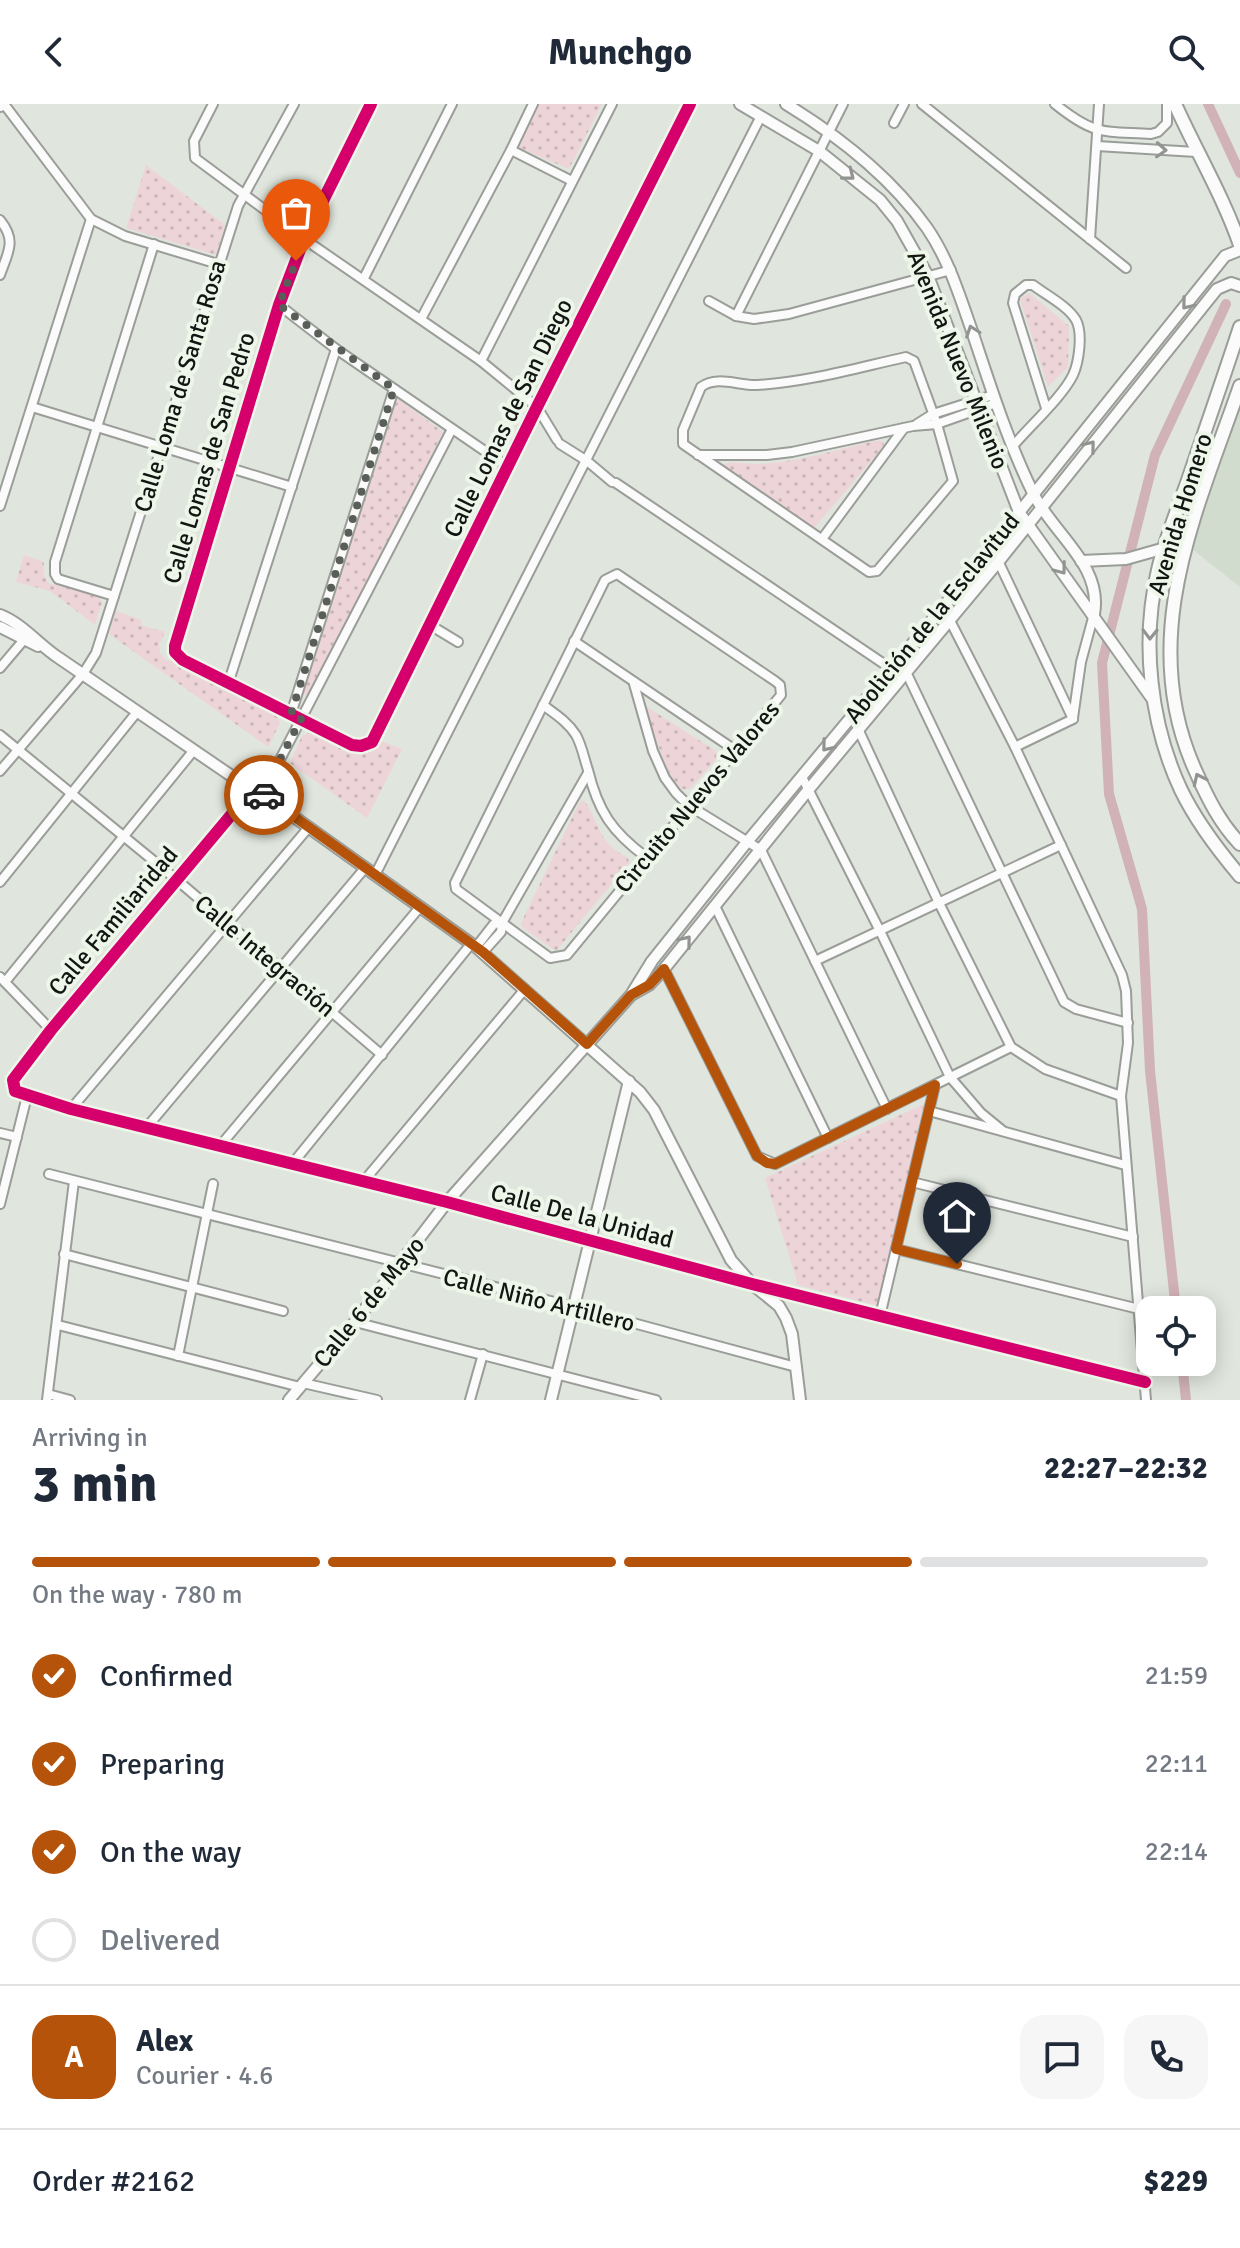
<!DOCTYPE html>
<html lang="en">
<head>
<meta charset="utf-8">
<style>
  body { margin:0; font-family:Signika,sans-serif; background:#f6f6f7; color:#1f2937; height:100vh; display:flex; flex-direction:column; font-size:30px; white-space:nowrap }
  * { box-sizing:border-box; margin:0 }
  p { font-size:26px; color:#747a83 }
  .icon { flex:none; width:44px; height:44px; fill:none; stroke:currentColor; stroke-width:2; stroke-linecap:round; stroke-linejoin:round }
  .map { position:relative; height:1296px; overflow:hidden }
  .drawer { display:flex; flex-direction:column; background:#fff; flex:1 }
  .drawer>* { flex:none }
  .tools { position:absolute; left:1136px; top:1192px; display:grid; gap:16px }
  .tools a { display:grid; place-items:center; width:80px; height:80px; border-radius:16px; background:#fff; box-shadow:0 4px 20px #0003; font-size:40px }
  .pin { position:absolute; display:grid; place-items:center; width:68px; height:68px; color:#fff; margin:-82px -34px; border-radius:50% 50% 50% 0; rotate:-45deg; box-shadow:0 0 8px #0007 }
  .pin .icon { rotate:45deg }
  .courier { position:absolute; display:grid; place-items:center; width:80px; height:80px; margin:-40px; border:6px solid #b45309; border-radius:50%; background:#fff; color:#222; box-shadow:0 2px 10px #0007 }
  .summary em { font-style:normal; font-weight:700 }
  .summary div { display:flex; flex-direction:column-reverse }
  .summary { display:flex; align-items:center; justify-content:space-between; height:136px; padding:0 32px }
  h1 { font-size:52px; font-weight:700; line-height:60px }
  .bar { display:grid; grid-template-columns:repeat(4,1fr); gap:12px 8px; align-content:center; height:96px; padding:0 32px }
  .bar i { height:10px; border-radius:6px; background:#e0e1e3 }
  .bar .current { background:#b45309 }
  .bar p { grid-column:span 4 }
  .line { display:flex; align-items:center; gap:20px; padding:0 32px; border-top:2px solid #e0e1e3 }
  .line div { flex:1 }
  .round { display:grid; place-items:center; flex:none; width:84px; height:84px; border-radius:24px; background:#f6f6f7 }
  ol { padding:0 32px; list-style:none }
  li { display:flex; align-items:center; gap:24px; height:88px }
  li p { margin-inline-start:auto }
  li .icon { padding:8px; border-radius:50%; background:#b45309; color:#fff; stroke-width:4 }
  li:last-child { color:#747a83 }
  li i { width:44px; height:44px; border:4px solid #e0e1e3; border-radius:50% }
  header { display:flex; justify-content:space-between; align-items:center; height:104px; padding:0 32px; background:#fff; font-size:36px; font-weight:700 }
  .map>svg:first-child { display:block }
  .built { fill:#d2dcce }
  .park { fill:url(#park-dots) }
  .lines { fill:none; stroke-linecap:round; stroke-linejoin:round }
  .canal { stroke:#d1b2b8; stroke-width:10 }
  .minor-casing { stroke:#9a9d98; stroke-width:12 }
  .tertiary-casing { stroke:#9a9d98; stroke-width:14 }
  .secondary-casing { stroke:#9a9d98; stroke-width:16 }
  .minor { stroke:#fafbfa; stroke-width:8 }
  .tertiary { stroke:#fafbfa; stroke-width:10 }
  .secondary { stroke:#fafbfa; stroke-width:12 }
  .cycleway-casing { stroke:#edf6e9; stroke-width:17 }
  .cycleway { stroke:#d6006c; stroke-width:12 }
  .oneway { stroke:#929491 }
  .done { stroke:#5a5e59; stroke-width:8; stroke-dasharray:0 14.4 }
  .route { stroke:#b45309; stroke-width:10 }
  .labels { text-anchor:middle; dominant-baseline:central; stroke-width:8; stroke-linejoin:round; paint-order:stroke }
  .street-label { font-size:24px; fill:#121511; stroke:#edf6e9 }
</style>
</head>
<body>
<header><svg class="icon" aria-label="back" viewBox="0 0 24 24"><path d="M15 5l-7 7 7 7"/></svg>Munchgo<svg class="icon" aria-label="search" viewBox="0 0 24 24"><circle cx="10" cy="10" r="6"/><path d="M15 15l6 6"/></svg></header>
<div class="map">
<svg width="1240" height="1296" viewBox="0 0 1240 1296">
  <defs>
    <pattern id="park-dots" width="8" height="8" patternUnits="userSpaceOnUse" patternTransform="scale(2)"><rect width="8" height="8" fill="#edd4d8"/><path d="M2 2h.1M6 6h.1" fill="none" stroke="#cab5b8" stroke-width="1.8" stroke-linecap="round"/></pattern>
  </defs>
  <rect width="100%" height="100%" fill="#e0e6de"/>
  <path class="built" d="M 1240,303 L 1240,483 L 1192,445 L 1194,432 Z"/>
  <g class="park">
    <path d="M 532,0 L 602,0 L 569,65 L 513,41 Z"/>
    <path d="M 146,61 L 225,121 L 216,151 L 126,124 Z"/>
    <path d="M 1029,189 L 1069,222 L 1068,263 L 1048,283 L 1020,195 Z"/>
    <path d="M 397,294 L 443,328 L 309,590 L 303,591 L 301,587 Z"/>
    <path d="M 875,337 L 883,337 L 884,342 L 814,424 L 725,367 L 723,361 C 733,356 744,360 755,360 C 796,359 835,346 875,337 Z"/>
    <path d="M 24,451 L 44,458 L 43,469 L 48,479 L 98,492 L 102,498 L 95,521 L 50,487 L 16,478 Z"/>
    <path d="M 115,507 L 142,516 L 140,521 L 165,528 L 159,540 L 160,549 L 166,556 L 185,561 L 275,608 L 280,619 L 268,643 L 109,530 Z"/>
    <path d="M 647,603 L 716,647 L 718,653 L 691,684 C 686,685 683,686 679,683 C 668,675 649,617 647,603 Z"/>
    <path d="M 311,628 L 355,650 L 370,648 L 378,636 L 402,645 L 367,714 L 290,659 L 302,632 Z"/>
    <path d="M 584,696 C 602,722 595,736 628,754 L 629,759 L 556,847 L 523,824 L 521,819 L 579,699 Z"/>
    <path d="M 924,1000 L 878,1202 L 798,1181 L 765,1074 Z"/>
  </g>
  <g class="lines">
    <g class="canal">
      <path d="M 1208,0 L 1240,69"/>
      <path d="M 1176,1206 L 1150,967 L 1142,805 L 1109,690 L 1102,559 L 1155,351 L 1226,200"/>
      <path d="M 1182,1258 L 1186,1296"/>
    </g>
    <defs>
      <g id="minor">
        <path d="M 4,0 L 91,115 L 125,132 L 218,160"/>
        <path d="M 213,0 L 194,37 L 195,54 L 304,135 L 481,257 L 537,303 L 557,336"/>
        <path d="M 371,0 L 304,135 L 279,201 L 175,542 L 175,548 L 183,556 L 352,641 L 361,642 L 372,638 L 537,303 L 690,0"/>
        <path d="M 922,0 L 1126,164"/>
        <path d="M 1055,0 C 1095,32 1102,27 1151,30 L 1158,28 L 1167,19 L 1167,0"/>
        <path d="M 894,19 L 904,0"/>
        <path d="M 1097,42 L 1196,48"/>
        <path d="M 511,46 L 572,77"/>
        <path d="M 0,116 C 17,137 8,148 0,171"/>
        <path d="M 1090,135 L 1099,0"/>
        <path d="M 364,174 L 452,0"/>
        <path d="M 709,197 L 736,212 L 754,215 L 789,210 L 951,166"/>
        <path d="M 279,201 L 336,245 L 508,363"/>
        <path d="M 736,212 L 843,0"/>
        <path d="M 421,215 L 511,46 L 533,0"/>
        <path d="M 906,253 L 914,257 L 937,320 L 953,377 L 877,467 L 869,468 L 683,340 L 683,326 L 701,283 C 717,271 739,282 757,281 C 808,278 856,264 906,253 Z"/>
        <path d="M 481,257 L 612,0"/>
        <path d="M 32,303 L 292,383"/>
        <path d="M 917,320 L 933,310 L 993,291"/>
        <path d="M 560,340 L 587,357 L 612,378"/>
        <path d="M 1013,342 C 1029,323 1063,292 1073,271 C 1079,258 1083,229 1076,216 C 1068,202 1046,191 1033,181 L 1026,181 L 1015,190 L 1013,199 L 1046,304"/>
        <path d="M 698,351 L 767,351 L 792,348 L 913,322 L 937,320 L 996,299"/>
        <path d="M 616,379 L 890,564"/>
        <path d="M 0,402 L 91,115"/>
        <path d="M 822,435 L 904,324"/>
        <path d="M 991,442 L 1073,615"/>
        <path d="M 617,470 L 775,577 L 780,581 L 781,591 L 567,851 L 550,854 L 456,785 L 455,779 L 605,476 Z"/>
        <path d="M 114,492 L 58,475 L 55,470 L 55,458 L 154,140"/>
        <path d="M 943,503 L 1015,643 L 1122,871 L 1126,887 L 1128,939 L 1121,992 L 1146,1296"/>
        <path d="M 430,521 L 458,538"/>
        <path d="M 574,537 L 735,646"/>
        <path d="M 0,564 L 28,531"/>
        <path d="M 907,570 L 1064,898 L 1076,905 L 1128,919"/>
        <path d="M 229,577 L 336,245"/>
        <path d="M 634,580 L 653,647 L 665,674 L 676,689 L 688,701 L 761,746 L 887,1005"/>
        <path d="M 543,601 C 555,610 568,618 576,631 C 582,642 584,654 588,666 C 598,707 612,728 646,753"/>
        <path d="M 291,610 L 394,285"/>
        <path d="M 1073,614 L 1081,558 L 1094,510"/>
        <path d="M 859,627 L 939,799 L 1011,943 L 1045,965 L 1121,992"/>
        <path d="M 0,631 L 177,776 L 382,951"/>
        <path d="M 1015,643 L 1073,615"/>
        <path d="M 0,667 L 83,570 L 96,549 L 238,102 L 294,0"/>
        <path d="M 802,673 L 880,827 L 950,973 L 981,1009 L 1003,1027"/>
        <path d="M 252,686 L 51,926 L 13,976 L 15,987 L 71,1005 L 447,1098 L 752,1180 L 1145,1278"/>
        <path d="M 262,690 L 452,325"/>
        <path d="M 375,771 L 761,12"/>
        <path d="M 0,778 L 137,608"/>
        <path d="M 715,802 L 828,1034"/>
        <path d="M 476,843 L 494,820 L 502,819"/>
        <path d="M 483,848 L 501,828 L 502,819 L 588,669"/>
        <path d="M 815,857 L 1061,741"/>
        <path d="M 664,865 L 757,1052 L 775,1060 L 1011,943"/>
        <path d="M 0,873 L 51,926"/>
        <path d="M 5,878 L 194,646"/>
        <path d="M 71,1005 L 309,723"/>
        <path d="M 929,1007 L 1125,1061"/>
        <path d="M 147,1023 L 365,764"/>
        <path d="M 0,1029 L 17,1033"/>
        <path d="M 220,1042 L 420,803"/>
        <path d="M 293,1059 L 471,840"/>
        <path d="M 49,1070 L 574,1203 L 796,1263"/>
        <path d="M 363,1078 L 525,885"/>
        <path d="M 912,1078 L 1133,1133"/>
        <path d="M 0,1100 L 27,992"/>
        <path d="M 896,1145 L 1139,1205"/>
        <path d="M 64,1150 L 283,1207"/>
        <path d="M 880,1212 L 935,981"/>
        <path d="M 355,1218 L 656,1296"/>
        <path d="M 58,1221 L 300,1283"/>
        <path d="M 178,1252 L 213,1080"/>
        <path d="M 303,1279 L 377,1296"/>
        <path d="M 48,1290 L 70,1296"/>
        <path d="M 47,1296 L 74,1077"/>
        <path d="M 470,1296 L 483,1250"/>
      </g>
      <g id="tertiary">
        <path d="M 740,0 L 819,47 L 880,96 L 897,117 L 928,172 L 1019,408 L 1153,596"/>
        <path d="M 786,0 C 840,33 890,72 927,124 C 949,156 960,193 973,230 C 991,284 1008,338 1033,389 C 1053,430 1103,461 1094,510"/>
        <path d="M 0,2 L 3,0"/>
        <path d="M 1081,457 L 1126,455 L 1165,444"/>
        <path d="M 0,511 C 23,520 39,541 59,554 C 124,598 188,642 252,686 L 262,690 L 476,843 L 640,988 L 654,1006 L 731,1156 L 752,1180 L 779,1202 L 786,1214 L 792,1230 L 800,1296"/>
        <path d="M 0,523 L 38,542"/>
        <path d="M 633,890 L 649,881 L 664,865 L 809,685 L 999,457 L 1217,185 L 1231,179 L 1240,182"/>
        <path d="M 289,1296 L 355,1218 L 447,1098 L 631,891 L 652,857 L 747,738 L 943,503 L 1225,152 L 1240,146"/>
        <path d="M 551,1296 L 629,977"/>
      </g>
      <g id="secondary">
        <path d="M 1175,0 C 1196,47 1223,92 1240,141"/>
        <path d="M 1240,223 C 1223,275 1205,327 1187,379 C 1177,407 1165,436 1158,466 C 1141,537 1150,620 1181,686 C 1196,717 1218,746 1240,772"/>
        <path d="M 1240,282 C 1196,409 1135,535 1196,668 C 1208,695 1220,719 1240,740"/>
      </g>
    </defs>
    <use href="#minor" class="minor-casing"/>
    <use href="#tertiary" class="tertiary-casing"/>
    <use href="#secondary" class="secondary-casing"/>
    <use href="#minor" class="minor"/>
    <use href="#tertiary" class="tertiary"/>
    <use href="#secondary" class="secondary"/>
    <defs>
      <g id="cycleway">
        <path d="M 371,0 L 304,135 L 279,201 L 175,542 L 175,548 L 183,556 L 352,641 L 361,642 L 372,638 L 537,303 L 690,0"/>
        <path d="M 252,686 L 51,926 L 13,976 L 15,987 L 71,1005 L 447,1098 L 752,1180 L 1145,1278"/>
      </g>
    </defs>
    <use href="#cycleway" class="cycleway-casing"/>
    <use href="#cycleway" class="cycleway"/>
  </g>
  <defs><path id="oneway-chevron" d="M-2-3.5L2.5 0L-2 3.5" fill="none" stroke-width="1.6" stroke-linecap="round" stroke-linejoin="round" transform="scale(2)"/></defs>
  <g class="oneway">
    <use href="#oneway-chevron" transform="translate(1161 46) rotate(3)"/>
    <use href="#oneway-chevron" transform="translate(849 71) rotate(38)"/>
    <use href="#oneway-chevron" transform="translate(1187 200) rotate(129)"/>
    <use href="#oneway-chevron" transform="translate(972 227) rotate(-109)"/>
    <use href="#oneway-chevron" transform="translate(1090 342) rotate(-51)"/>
    <use href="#oneway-chevron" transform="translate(1061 465) rotate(53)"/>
    <use href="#oneway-chevron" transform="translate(1150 530) rotate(91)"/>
    <use href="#oneway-chevron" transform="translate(827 642) rotate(129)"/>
    <use href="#oneway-chevron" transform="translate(1199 675) rotate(-115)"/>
    <use href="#oneway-chevron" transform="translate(686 837) rotate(-51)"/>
  </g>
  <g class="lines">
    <path class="done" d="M 264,691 L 262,690 L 301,615 L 291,610 L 394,285 L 279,201 L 296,157"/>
    <path class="route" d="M 264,691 L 483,848 L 587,940 L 631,891 L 649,881 L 664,865 L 757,1052 L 767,1059 L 775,1060 L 935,981 L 896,1145 L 957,1160"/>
  </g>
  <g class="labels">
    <g class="street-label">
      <text transform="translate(958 256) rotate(68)">Avenida Nuevo Milenio</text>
      <text transform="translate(180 282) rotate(-73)">Calle Loma de Santa Rosa</text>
      <text transform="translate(508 314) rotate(-64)">Calle Lomas de San Diego</text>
      <text transform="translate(209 354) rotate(-73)">Calle Lomas de San Pedro</text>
      <text transform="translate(1180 410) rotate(-73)">Avenida Homero</text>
      <text transform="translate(932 514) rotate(-51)">Abolición de la Esclavitud</text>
      <text transform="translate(697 693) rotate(-50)">Circuito Nuevos Valores</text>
      <text transform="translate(113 817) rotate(-50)">Calle Familiaridad</text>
      <text transform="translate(265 852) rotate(40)">Calle Integración</text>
      <text transform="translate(582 1112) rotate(15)">Calle De la Unidad</text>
      <text transform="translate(539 1196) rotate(14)">Calle Niño Artillero</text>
      <text transform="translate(369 1198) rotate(-51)">Calle 6 de Mayo</text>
    </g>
  </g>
</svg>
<div class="tools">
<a><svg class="icon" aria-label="locate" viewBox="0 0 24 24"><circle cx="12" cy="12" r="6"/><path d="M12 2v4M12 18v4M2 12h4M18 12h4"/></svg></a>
</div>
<div class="pin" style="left:296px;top:157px;background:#ea580c"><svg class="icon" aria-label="bag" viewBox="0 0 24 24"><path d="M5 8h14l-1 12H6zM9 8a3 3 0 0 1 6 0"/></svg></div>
<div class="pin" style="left:957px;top:1160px;background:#1f2937"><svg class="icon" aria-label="home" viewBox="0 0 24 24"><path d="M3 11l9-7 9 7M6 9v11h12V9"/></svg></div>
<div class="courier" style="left:264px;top:691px"><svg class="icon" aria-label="car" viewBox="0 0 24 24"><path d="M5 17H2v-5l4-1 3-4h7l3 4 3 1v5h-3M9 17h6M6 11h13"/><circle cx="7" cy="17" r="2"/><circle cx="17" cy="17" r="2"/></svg></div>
</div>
<section class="drawer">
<div class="summary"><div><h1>3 min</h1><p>Arriving in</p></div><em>22:27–22:32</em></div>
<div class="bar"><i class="current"></i><i class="current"></i><i class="current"></i><i></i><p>On the way · 780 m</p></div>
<ol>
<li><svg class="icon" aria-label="check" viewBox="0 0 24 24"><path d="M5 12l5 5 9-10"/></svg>Confirmed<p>21:59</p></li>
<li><svg class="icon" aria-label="check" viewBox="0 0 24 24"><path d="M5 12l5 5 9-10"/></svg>Preparing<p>22:11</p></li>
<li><svg class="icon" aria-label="check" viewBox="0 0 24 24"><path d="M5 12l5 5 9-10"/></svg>On the way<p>22:14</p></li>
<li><i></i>Delivered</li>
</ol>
<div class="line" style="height:144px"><b class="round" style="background:#b45309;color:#fff">A</b><div><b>Alex</b><p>Courier · 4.6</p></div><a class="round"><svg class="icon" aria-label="chat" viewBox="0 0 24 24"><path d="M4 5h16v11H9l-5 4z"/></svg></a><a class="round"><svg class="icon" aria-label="phone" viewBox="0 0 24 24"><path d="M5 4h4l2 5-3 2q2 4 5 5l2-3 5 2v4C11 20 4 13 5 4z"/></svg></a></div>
<div class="line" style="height:104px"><div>Order #2162</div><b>$229</b></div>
</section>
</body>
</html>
